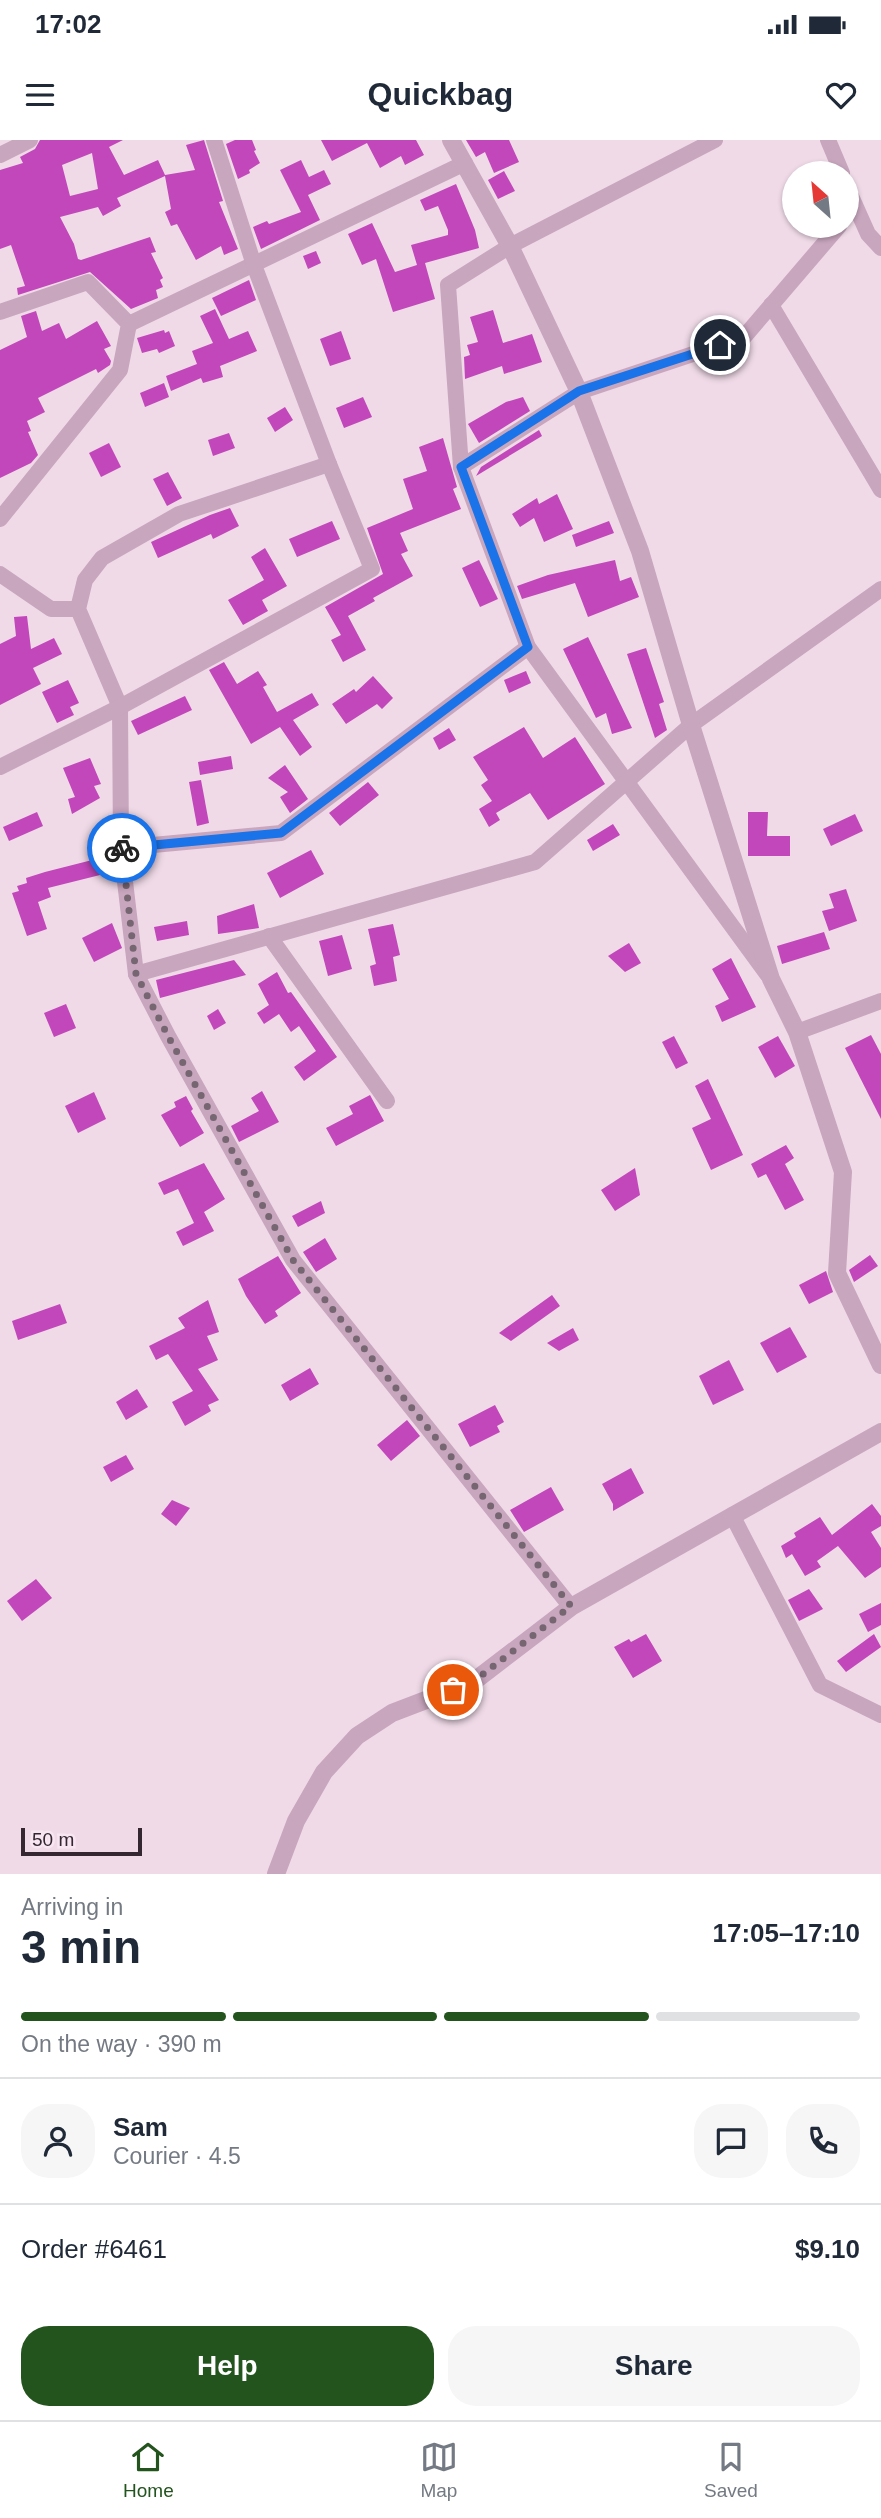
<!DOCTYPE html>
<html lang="en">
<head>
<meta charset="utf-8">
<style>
  body { margin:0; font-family:Arial,sans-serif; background:#f6f6f7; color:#1f2937; height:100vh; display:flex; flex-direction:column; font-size:26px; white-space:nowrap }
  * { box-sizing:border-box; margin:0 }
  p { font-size:23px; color:#747a83 }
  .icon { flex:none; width:38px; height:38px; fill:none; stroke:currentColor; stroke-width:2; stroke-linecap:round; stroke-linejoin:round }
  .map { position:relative; height:1734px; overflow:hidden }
  .panel { display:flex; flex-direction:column; background:#fff; flex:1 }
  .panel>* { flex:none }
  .needle { width:46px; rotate:333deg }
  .buttons { position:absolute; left:782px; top:21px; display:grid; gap:14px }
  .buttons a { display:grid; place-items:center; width:77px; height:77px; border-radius:50%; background:#fff; box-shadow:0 2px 5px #0004; font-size:35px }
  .scale { position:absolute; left:21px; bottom:18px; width:121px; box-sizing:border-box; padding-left:7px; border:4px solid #342732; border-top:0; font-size:19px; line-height:24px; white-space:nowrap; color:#342732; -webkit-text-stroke:5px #f8e6f2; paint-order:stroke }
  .pin { position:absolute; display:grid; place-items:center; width:60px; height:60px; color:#fff; margin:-30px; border:4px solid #fff; border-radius:50%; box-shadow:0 2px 7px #0007 }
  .courier { position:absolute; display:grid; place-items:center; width:70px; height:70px; margin:-35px; border:5px solid #1a73e8; border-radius:50%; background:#fff; color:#222; box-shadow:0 2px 9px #0007 }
  .summary em { font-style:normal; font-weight:800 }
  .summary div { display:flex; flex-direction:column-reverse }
  .summary { display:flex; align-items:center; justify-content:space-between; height:119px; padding:0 21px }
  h1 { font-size:46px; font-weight:800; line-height:52px }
  .bar { display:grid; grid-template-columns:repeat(4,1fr); gap:10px 7px; align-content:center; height:84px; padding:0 21px }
  .bar i { height:9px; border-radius:5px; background:#e0e1e3 }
  .bar .current { background:#24541e }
  .bar p { grid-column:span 4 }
  .line { display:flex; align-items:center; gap:18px; padding:0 21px; border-top:2px solid #e0e1e3 }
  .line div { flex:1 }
  .round { display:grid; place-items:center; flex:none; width:74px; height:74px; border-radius:28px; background:#f6f6f7 }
  .action { display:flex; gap:14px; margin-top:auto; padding:14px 21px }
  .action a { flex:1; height:80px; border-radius:28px; background:#24541e; color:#fff; font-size:28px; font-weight:800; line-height:80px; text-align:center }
  .action a+a { background:#f6f6f7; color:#1f2937 }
  .status { display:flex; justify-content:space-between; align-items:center; height:49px; padding:0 35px; background:#fff; direction:ltr }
  .status svg { height:19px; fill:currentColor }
  header { display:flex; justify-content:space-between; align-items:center; height:91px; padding:0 21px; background:#fff; font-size:32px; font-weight:800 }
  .menu { display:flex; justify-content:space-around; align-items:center; height:98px; border-top:2px solid #e0e1e3; background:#fff; font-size:19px; color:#747a83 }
  .menu a { display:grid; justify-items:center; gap:4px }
  .menu .current { color:#24541e }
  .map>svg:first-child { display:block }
  .building { fill:#c147ba; fill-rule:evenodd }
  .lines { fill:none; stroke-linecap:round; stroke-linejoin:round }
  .minor { stroke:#c8a6be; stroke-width:16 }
  .tertiary { stroke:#c8a6be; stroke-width:18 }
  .done { stroke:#766672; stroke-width:7; stroke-dasharray:0 12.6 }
  .route { stroke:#1a73e8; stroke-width:9 }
</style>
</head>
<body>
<div class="status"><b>17:02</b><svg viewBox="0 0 49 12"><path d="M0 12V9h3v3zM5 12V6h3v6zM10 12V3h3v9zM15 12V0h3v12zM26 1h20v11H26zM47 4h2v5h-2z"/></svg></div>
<header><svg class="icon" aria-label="menu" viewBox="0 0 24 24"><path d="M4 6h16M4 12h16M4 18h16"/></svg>Quickbag<svg class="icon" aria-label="heart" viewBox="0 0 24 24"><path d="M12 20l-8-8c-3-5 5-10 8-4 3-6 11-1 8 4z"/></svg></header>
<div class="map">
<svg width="881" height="1734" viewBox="0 0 881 1734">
  <rect width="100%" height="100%" fill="#f0dae8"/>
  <g class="building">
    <path d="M 40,0 L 123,0 L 109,7 L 124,35 L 158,20 L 165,35 L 195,30 L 186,5 L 204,0 L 223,61 L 219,62 L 238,109 L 224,115 L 221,106 L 196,120 L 177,84 L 171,86 L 165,72 L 171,69 L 165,36 L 117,58 L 121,66 L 103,76 L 98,67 L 60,77 L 74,104 L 78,119 L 81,120 L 150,97 L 156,112 L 151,113 L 163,138 L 160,140 L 163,147 L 156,150 L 158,158 L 131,169 L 90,132 L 18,155 L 17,148 L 25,146 L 11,105 L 0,109 L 0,30 L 23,23 L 20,17 L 35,9 ZM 92,13 L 98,49 L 70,56 L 62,25 Z"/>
    <path d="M 235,0 L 252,0 L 256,10 L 254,11 L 260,23 L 249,30 L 250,33 L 238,39 L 226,4 Z"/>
    <path d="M 321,0 L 416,0 L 424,15 L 405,25 L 401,16 L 380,28 L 367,3 L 332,21 Z"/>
    <path d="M 466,0 L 509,0 L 519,22 L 494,33 L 485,12 L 476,17 Z"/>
    <path d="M 301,20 L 309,37 L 324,30 L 331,44 L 308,55 L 320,80 L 261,109 L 253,87 L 267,81 L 269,84 L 301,72 L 280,30 Z"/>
    <path d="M 504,31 L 515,51 L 498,59 L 488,40 Z"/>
    <path d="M 456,44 L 475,90 L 479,108 L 425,123 L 435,159 L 393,172 L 376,119 L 362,125 L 348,94 L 372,83 L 395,132 L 417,125 L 411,105 L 448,95 L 448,90 L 438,66 L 425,71 L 420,60 Z"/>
    <path d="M 316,111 L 321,123 L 308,129 L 303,116 Z"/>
    <path d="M 249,140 L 256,160 L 221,176 L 212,158 Z"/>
    <path d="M 215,169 L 229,199 L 248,191 L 257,211 L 220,226 L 223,237 L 203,243 L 201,238 L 171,251 L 166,236 L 197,224 L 192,211 L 213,203 L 200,176 Z"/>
    <path d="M 493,170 L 503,203 L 532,194 L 542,222 L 504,234 L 502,226 L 465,239 L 464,217 L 470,215 L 467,205 L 478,202 L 470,177 Z"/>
    <path d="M 36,171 L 42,191 L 59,183 L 66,199 L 97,181 L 111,206 L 104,209 L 111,221 L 110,225 L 98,233 L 96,229 L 38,258 L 45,272 L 27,281 L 31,291 L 28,292 L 38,315 L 31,323 L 0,338 L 0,210 L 27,197 L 21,176 Z"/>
    <path d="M 164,190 L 165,193 L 169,191 L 175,206 L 159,213 L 157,209 L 142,213 L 137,198 Z"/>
    <path d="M 341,191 L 351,219 L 330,226 L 320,199 Z"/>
    <path d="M 164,243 L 169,257 L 145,267 L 140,253 Z"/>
    <path d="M 363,257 L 372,277 L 344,288 L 336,268 Z"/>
    <path d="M 523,257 L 530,271 L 479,303 L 468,284 L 506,262 Z"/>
    <path d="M 285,267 L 293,280 L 275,292 L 267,278 Z"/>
    <path d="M 539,290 L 542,296 L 476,336 L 481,327 Z"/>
    <path d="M 229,293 L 235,308 L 213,316 L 208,300 Z"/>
    <path d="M 443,298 L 457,347 L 453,349 L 461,369 L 400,393 L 408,411 L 401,414 L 413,436 L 373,458 L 375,461 L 348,476 L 366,510 L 343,522 L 331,500 L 341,495 L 325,467 L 383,434 L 367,388 L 413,369 L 403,339 L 427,331 L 419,307 Z"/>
    <path d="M 109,303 L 121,327 L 101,337 L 89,313 Z"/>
    <path d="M 168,332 L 182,358 L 167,366 L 153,339 Z"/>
    <path d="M 557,354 L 573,389 L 544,402 L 534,378 L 520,387 L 512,374 L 537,358 L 539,364 Z"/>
    <path d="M 230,368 L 239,386 L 213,399 L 211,394 L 158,418 L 151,402 L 210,375 Z"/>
    <path d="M 332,381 L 340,399 L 297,417 L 289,399 Z"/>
    <path d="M 609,381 L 614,393 L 576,407 L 572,395 Z"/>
    <path d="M 265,408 L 287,446 L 262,460 L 268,471 L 243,485 L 228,460 L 264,440 L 251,417 Z"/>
    <path d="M 479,420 L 498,459 L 480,467 L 462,428 Z"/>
    <path d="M 615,420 L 620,441 L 631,437 L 639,457 L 588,477 L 575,443 L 522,459 L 517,446 L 548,435 Z"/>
    <path d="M 27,476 L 31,509 L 54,498 L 62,514 L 33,528 L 41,544 L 0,565 L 0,504 L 16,496 L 14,477 Z"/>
    <path d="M 588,497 L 632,588 L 612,594 L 606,573 L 596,578 L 563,509 Z"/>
    <path d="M 646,508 L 664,562 L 659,564 L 667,590 L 655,598 L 627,514 Z"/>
    <path d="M 224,522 L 237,544 L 258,531 L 267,545 L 263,547 L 277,572 L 312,553 L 319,565 L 293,580 L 312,607 L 300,616 L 280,587 L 251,604 L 209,530 Z"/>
    <path d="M 526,531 L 531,543 L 509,553 L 504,540 Z"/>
    <path d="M 373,536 L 393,558 L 382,569 L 377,564 L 346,584 L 332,564 L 354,549 L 356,552 Z"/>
    <path d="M 68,540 L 79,563 L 70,567 L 74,575 L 57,583 L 42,552 Z"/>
    <path d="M 185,556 L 192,570 L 138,595 L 131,581 Z"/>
    <path d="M 524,587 L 543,618 L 575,597 L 605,644 L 548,680 L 530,653 L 496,673 L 500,680 L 489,687 L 479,669 L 492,661 L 481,645 L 488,640 L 473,617 Z"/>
    <path d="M 449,588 L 456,600 L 439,610 L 433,598 Z"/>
    <path d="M 231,616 L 233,629 L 200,635 L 198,622 Z"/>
    <path d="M 90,618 L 101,644 L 94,646 L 100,658 L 72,674 L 68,659 L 75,657 L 63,628 Z"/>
    <path d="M 285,625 L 308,659 L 290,673 L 280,657 L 288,652 L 268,638 Z"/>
    <path d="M 201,640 L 209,683 L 197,686 L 189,642 Z"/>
    <path d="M 368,642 L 379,655 L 340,686 L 329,673 Z"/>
    <path d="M 37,672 L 43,686 L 9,701 L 3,687 Z"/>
    <path d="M 748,672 L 768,672 L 767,696 L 790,696 L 790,716 L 748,716 Z"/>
    <path d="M 855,674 L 863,691 L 831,706 L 823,689 Z"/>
    <path d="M 613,684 L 620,695 L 593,711 L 587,700 Z"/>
    <path d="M 311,710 L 324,734 L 280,758 L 267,733 Z"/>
    <path d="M 104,717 L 108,733 L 48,748 L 51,757 L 38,762 L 47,789 L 27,796 L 12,753 L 19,751 L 17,746 L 27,743 L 26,738 L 45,732 Z"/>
    <path d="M 846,749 L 857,781 L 829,791 L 822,771 L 834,768 L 829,754 Z"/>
    <path d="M 254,764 L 259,788 L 218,794 L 217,776 Z"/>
    <path d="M 187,781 L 189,795 L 157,801 L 154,787 Z"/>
    <path d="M 112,783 L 122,808 L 94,822 L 82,798 Z"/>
    <path d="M 393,784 L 400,815 L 393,817 L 397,841 L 374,846 L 370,826 L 376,824 L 368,789 Z"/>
    <path d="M 824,792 L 830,809 L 782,824 L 777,806 Z"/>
    <path d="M 342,795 L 352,829 L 328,836 L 319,801 Z"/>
    <path d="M 629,803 L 641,823 L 625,832 L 608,816 Z"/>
    <path d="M 731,818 L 756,867 L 722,882 L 715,866 L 729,859 L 712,829 Z"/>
    <path d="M 234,820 L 246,835 L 160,858 L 156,840 Z"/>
    <path d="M 277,832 L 288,853 L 291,852 L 337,917 L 304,941 L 294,927 L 316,911 L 299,886 L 291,892 L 279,874 L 264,884 L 257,873 L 269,865 L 258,844 Z"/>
    <path d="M 66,864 L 76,888 L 54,897 L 44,873 Z"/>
    <path d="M 218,869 L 226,883 L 214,890 L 207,876 Z"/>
    <path d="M 871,895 L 881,914 L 881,979 L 845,908 Z"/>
    <path d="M 674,896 L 688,923 L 676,929 L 662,902 Z"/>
    <path d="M 778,896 L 795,926 L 775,938 L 758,907 Z"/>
    <path d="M 708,939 L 743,1015 L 711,1030 L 692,988 L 711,979 L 695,946 Z"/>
    <path d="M 262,951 L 279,982 L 239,1002 L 231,986 L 259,971 L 251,958 Z"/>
    <path d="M 94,952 L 106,979 L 78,993 L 65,966 Z"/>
    <path d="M 370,955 L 384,981 L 336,1006 L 326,988 L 353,974 L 349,966 Z"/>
    <path d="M 186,956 L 193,969 L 191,971 L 204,993 L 180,1007 L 161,975 L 176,967 L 174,962 Z"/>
    <path d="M 786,1005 L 794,1018 L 785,1024 L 804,1060 L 785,1070 L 766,1034 L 758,1038 L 751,1024 Z"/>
    <path d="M 204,1023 L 225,1059 L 204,1072 L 214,1091 L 183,1106 L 176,1092 L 194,1083 L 178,1049 L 164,1055 L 158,1043 Z"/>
    <path d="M 635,1028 L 640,1055 L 615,1071 L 601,1050 Z"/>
    <path d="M 321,1061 L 325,1073 L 298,1087 L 292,1076 Z"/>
    <path d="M 325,1098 L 337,1119 L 316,1132 L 303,1112 Z"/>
    <path d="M 870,1115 L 878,1126 L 854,1142 L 849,1130 Z"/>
    <path d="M 278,1116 L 301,1153 L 275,1171 L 278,1176 L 265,1184 L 246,1156 L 238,1139 Z"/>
    <path d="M 826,1131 L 833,1152 L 809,1164 L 799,1145 Z"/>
    <path d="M 552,1155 L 560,1166 L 511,1201 L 499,1193 Z"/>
    <path d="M 208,1160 L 219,1192 L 207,1196 L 218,1220 L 198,1229 L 219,1260 L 208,1265 L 211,1271 L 185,1286 L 172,1262 L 193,1251 L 168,1214 L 156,1220 L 149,1206 L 185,1188 L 178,1178 Z"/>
    <path d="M 60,1164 L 67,1183 L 18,1200 L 12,1181 Z"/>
    <path d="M 790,1187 L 807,1217 L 777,1233 L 760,1203 Z"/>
    <path d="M 573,1188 L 579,1200 L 559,1211 L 547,1203 Z"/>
    <path d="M 729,1220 L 744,1250 L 713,1265 L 699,1236 Z"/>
    <path d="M 310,1228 L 319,1244 L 290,1261 L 281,1245 Z"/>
    <path d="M 137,1249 L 148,1267 L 126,1280 L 116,1262 Z"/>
    <path d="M 495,1265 L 504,1282 L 497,1286 L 500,1292 L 470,1307 L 458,1284 Z"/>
    <path d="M 407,1280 L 420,1296 L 391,1321 L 377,1305 Z"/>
    <path d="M 126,1315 L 134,1329 L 111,1342 L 103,1327 Z"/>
    <path d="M 631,1328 L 644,1353 L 613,1371 L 613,1364 L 602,1344 Z"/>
    <path d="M 551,1347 L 564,1370 L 524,1392 L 510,1370 Z"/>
    <path d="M 172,1360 L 190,1368 L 176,1386 L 161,1374 Z"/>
    <path d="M 872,1364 L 881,1376 L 881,1386 L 871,1392 L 881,1408 L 881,1427 L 865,1438 L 838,1406 L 817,1421 L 821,1427 L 805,1436 L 792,1414 L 786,1418 L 781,1406 L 796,1397 L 794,1393 L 820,1377 L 832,1395 Z"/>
    <path d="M 36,1439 L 52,1458 L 22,1481 L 7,1461 Z"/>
    <path d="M 809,1449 L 823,1469 L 799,1481 L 788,1460 Z"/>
    <path d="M 881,1463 L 881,1485 L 868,1492 L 859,1474 Z"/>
    <path d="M 646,1494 L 662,1521 L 633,1538 L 614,1507 L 629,1499 L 631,1502 Z"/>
    <path d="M 874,1494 L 881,1507 L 846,1532 L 837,1521 Z"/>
  </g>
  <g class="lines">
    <g class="minor">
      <path d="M 715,0 L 510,106 L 448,145 L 461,327 L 528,507 L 767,834"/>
      <path d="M 828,0 L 842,33"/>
      <path d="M 0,15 L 30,0"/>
      <path d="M 847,47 L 868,94 L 881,108"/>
      <path d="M 771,165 L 881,350"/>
      <path d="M 0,172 L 88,142 L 129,184 L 120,230 L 0,379"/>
      <path d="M 129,184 L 465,23"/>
      <path d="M 329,324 L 179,374 L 102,418 L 85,440 L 78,469 L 120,567 L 121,708 L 136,834 L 168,896 L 293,1120 L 571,1467"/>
      <path d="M 461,327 L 579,252 L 744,197 L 839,86"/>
      <path d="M 0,434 L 51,469 L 78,469"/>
      <path d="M 0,627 L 120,567 L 372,429 L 329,324 L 254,125 L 214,0"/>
      <path d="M 121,708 L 281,693 L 528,507"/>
      <path d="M 269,796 L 387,961"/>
      <path d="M 136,834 L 535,722 L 691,585 L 881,449"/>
      <path d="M 797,892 L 881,861"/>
      <path d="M 732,1375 L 820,1545 L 881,1575"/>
    </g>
    <g class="tertiary">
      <path d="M 451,0 L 510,106 L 579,252 L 640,411 L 691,585 L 771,839 L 797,892 L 843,1032 L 837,1133 L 881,1225"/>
      <path d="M 276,1734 L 296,1681 L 324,1632 L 357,1596 L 392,1573 L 473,1542 L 571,1467 L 881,1292"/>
    </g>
  </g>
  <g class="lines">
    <path class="done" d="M 122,708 L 136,834 L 168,896 L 293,1120 L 571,1466 L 473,1542 L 453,1550"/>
    <path class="route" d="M 122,708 L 281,693 L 528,507 L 461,327 L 579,251 L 720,205"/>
  </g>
</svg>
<div class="buttons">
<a><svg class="needle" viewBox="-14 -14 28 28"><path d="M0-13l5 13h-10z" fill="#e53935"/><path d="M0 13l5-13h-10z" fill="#747a83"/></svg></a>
</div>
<div class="scale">50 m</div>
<div class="pin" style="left:453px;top:1550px;background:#ea580c"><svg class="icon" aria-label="bag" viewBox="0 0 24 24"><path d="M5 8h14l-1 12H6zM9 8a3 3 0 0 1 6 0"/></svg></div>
<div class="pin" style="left:720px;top:205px;background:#1f2937"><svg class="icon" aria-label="home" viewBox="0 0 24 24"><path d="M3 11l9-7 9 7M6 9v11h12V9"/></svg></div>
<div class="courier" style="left:122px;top:708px"><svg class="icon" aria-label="bike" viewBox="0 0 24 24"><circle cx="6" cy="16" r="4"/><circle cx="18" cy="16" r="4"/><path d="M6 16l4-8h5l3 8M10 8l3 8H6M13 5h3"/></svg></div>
</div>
<section class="panel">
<div class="summary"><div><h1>3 min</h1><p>Arriving in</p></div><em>17:05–17:10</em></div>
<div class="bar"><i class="current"></i><i class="current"></i><i class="current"></i><i></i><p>On the way · 390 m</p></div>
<div class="line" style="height:126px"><a class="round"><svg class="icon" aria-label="person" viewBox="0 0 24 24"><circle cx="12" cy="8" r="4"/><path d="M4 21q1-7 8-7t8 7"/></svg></a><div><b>Sam</b><p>Courier · 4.5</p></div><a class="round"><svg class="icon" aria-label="chat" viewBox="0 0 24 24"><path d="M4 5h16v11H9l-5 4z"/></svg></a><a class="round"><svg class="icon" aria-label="phone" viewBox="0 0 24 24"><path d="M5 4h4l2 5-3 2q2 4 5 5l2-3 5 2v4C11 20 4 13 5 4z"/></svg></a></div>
<div class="line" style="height:91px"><div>Order #6461</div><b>$9.10</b></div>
<div class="action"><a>Help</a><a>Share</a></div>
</section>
<nav class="menu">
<a class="current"><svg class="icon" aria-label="home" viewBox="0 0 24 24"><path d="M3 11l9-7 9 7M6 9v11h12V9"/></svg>Home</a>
<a><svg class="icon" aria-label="map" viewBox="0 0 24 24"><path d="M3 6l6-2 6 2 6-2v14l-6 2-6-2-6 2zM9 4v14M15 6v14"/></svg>Map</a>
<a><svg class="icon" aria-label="saved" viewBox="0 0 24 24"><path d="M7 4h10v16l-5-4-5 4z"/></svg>Saved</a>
</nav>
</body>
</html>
